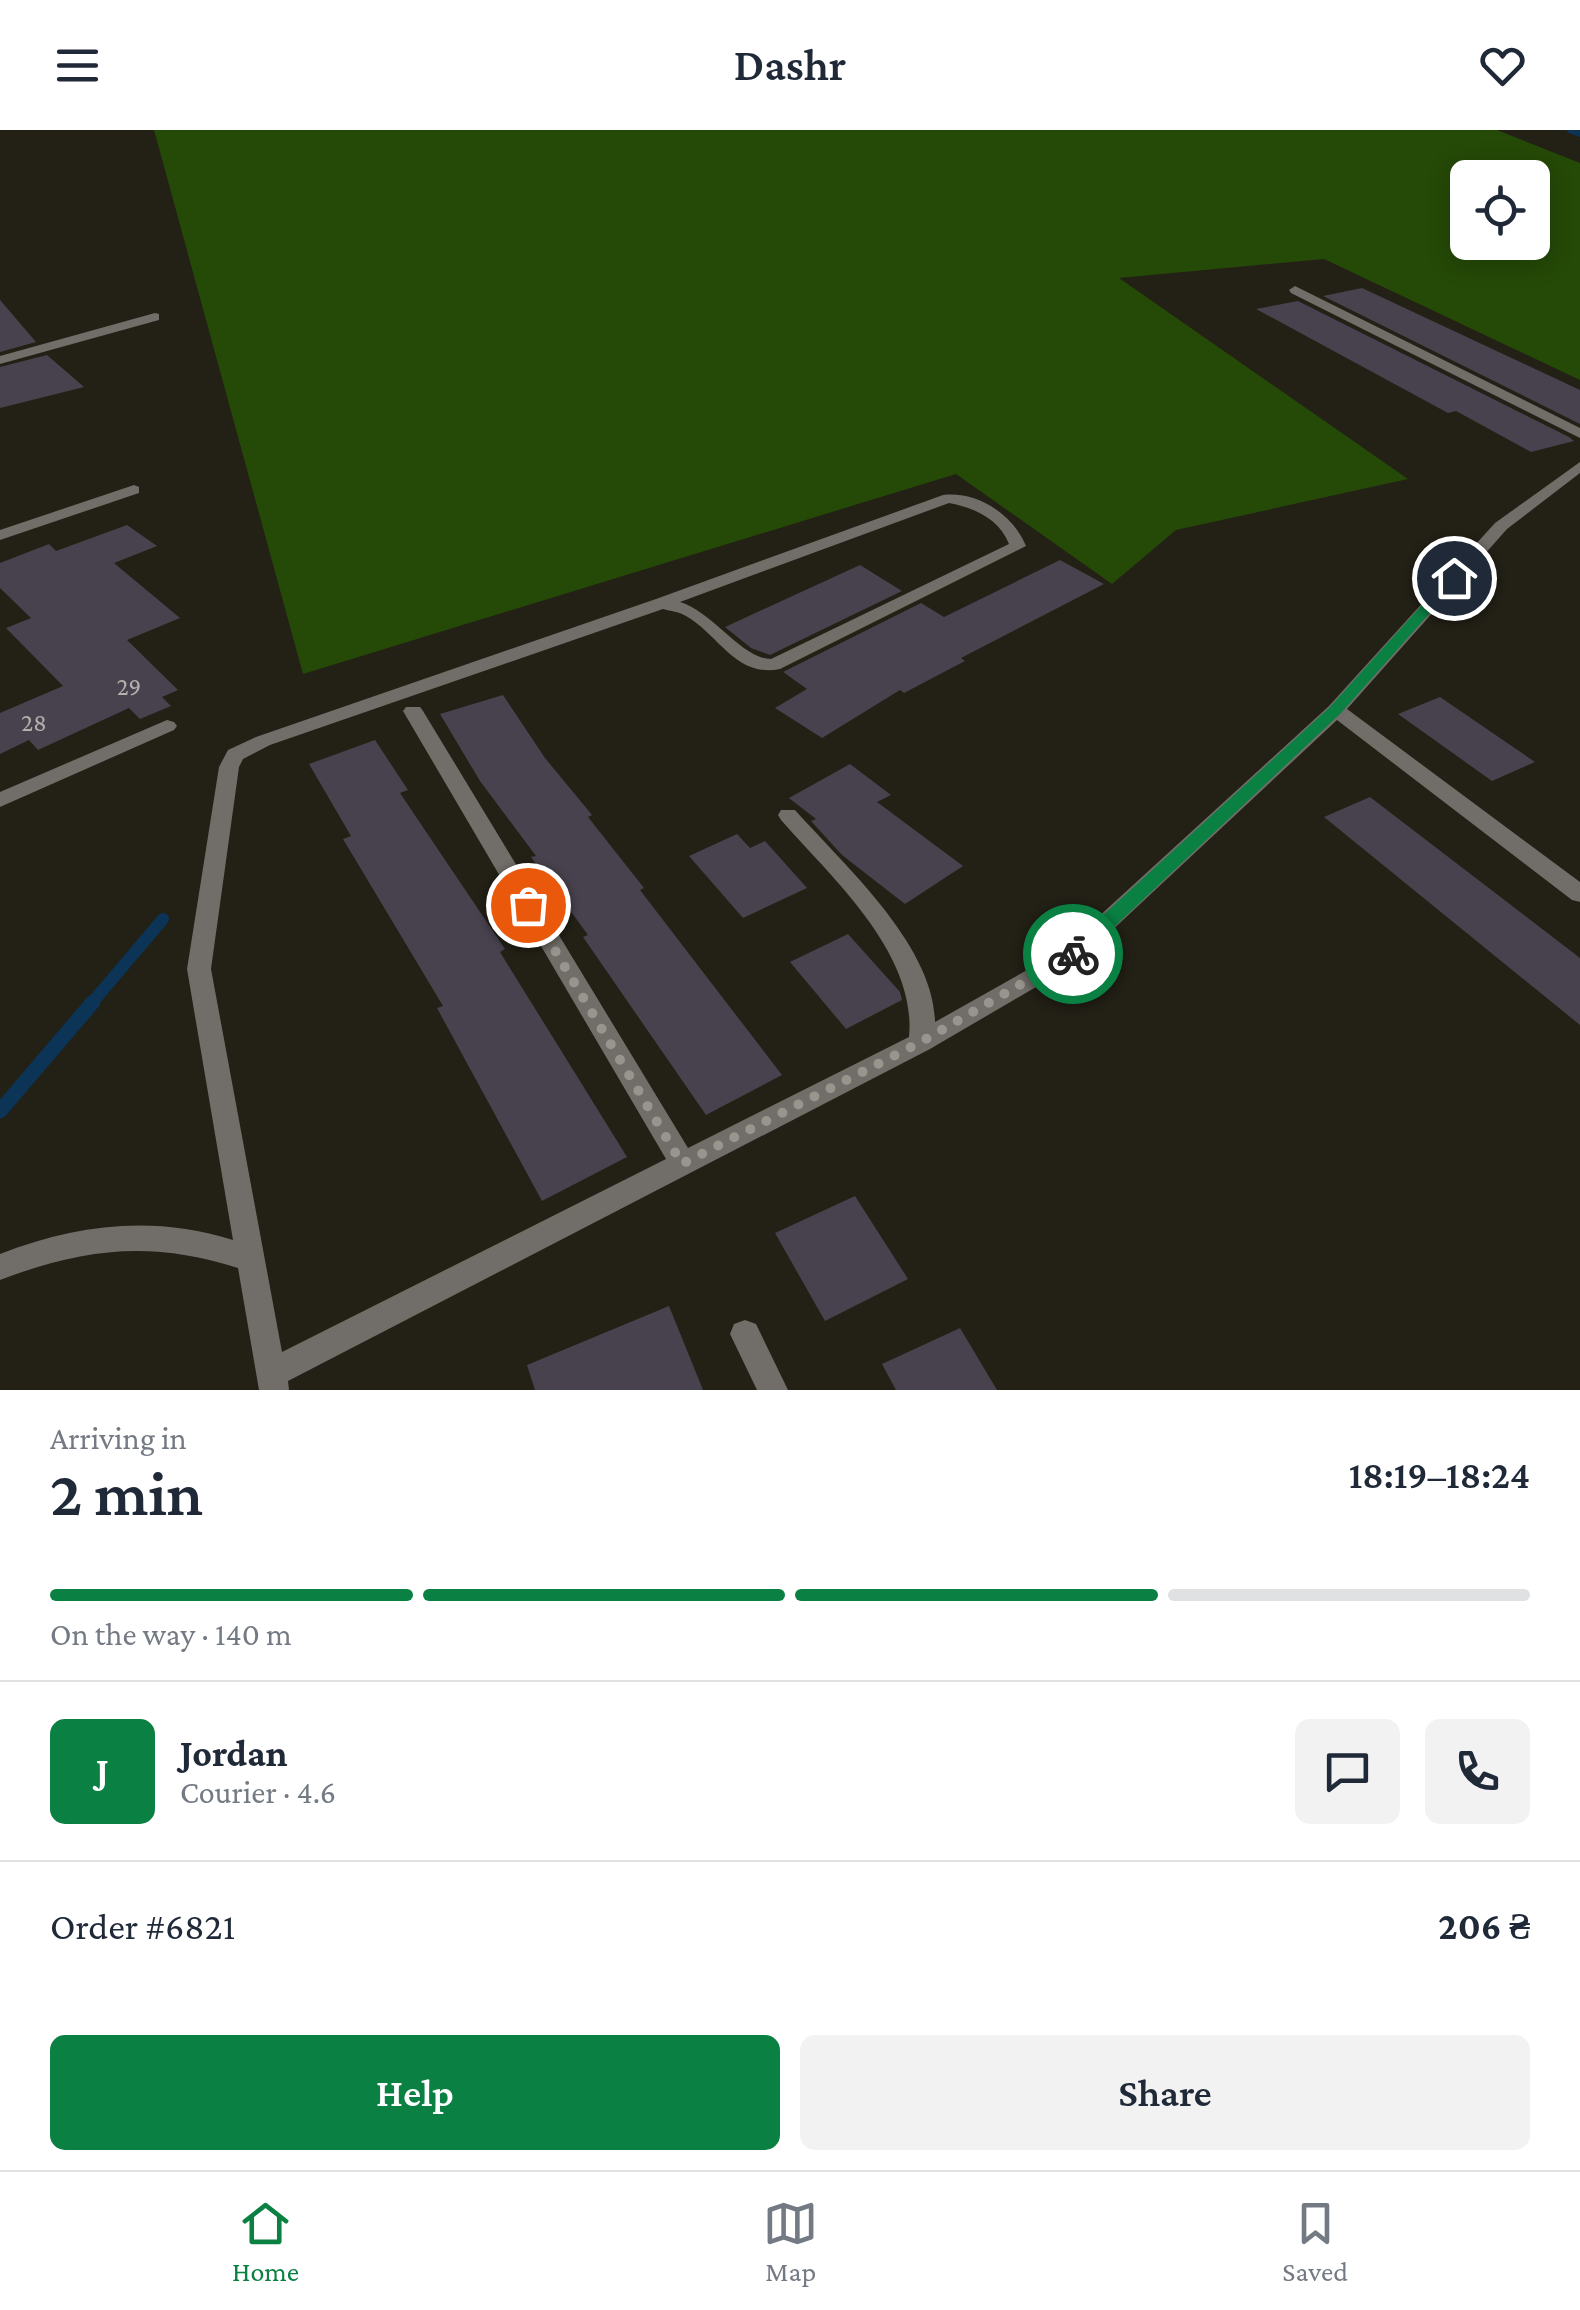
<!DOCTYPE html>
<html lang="en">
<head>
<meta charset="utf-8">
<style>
  body { margin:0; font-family:"Crimson Pro",serif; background:#f2f2f3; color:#1f2937; height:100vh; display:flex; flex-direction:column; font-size:38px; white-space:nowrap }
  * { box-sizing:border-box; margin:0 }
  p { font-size:32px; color:#747a83 }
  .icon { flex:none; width:55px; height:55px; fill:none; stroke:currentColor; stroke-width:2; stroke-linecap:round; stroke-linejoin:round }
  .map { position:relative; height:1260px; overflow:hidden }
  .side { display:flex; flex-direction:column; background:#fff; flex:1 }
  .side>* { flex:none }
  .buttons { position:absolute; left:1450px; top:30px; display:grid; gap:20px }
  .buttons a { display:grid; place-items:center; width:100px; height:100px; border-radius:15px; background:#fff; box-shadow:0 5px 25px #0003; font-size:50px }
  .pin { position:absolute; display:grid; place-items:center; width:85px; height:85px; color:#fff; margin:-42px; border:5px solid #fff; border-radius:50%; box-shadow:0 2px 10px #0007 }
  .courier { position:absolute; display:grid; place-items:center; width:100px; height:100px; margin:-50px; border:8px solid #0b8043; border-radius:50%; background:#fff; color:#222; box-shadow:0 2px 12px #0007 }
  .summary em { font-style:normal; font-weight:600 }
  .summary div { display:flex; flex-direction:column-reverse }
  .summary { display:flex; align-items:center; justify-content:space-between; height:170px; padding:0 50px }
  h1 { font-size:65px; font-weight:600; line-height:75px }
  .bar { display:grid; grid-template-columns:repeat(4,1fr); gap:15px 10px; align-content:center; height:120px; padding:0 50px }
  .bar i { height:12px; border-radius:8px; background:#e0e1e3 }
  .bar .selected { background:#0b8043 }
  .bar p { grid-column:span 4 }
  .line { display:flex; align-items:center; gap:25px; padding:0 50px; border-top:2px solid #e0e1e3 }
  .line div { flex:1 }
  .round { display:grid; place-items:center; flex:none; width:105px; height:105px; border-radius:15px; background:#f2f2f3 }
  .primary-button { display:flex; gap:20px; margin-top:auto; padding:20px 50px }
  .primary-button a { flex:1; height:115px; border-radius:15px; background:#0b8043; color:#fff; font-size:40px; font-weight:600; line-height:115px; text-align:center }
  .primary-button a+a { background:#f2f2f3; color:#1f2937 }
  header { display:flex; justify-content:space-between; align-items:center; height:130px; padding:0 50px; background:#fff; font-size:45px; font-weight:600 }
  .tab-bar { display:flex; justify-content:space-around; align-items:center; height:140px; border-top:2px solid #e0e1e3; background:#fff; font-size:28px; color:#747a83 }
  .tab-bar a { display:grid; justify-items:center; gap:5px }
  .tab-bar .selected { color:#0b8043 }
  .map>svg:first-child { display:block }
  .green { fill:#254907; fill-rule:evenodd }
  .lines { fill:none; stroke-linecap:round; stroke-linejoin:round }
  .stream-far2 { stroke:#0b3457; stroke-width:6 }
  .stream-far1 { stroke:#0b3457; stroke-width:12 }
  .stream { stroke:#0b3457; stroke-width:15 }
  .building { fill:#47424d }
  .service { fill:#716d68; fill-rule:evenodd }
  .minor { fill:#716d68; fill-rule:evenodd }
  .route { fill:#0b8043 }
  .done { stroke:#97958d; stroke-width:10; stroke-dasharray:0 18 }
  .labels { text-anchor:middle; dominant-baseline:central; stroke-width:8; stroke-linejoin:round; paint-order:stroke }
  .number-label { font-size:25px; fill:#b2b0ad }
</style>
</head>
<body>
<header><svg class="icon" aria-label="menu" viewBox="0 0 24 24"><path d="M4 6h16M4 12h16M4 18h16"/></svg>Dashr<svg class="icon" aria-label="heart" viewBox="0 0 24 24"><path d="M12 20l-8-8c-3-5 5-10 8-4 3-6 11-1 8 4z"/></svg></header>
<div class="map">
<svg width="1580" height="1260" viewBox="0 0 1580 1260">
  <rect width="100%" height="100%" fill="#232016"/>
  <path class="green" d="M 154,0 L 1497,0 L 1580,33 L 1580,250 L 1324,129 L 1119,148 L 1408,349 L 1176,400 L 1112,454 L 956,344 L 303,544 ZM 1468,48 L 1532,48 L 1532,112 L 1468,112 Z"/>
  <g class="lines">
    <path class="stream-far2" d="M 1570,0 L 1580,4"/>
    <path class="stream-far1" d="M 91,874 L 163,789"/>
    <path class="stream" d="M 0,981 L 93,872"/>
  </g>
  <g class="building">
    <path d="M 1362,158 L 1580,260 L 1580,294 L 1323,166 Z"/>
    <path d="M 0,170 L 36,212 L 0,222 Z"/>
    <path d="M 1298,171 L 1569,307 L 1574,311 L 1531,322 L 1456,281 L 1448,283 L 1256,179 Z"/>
    <path d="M 47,225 L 84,257 L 0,278 L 0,237 Z"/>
    <path d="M 127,395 L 157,416 L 114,433 L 180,488 L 127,510 L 178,560 L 162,567 L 171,576 L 140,589 L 129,578 L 38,620 L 29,610 L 0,624 L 0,583 L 63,556 L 6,498 L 31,488 L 0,458 L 0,433 L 49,414 L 56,421 Z"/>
    <path d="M 1060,430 L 1104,454 L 961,528 L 965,531 L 904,563 L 900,560 L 822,608 L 775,578 L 807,559 L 783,542 L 921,473 L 944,487 Z"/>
    <path d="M 860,435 L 902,461 L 770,525 L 751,518 L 725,497 Z"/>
    <path d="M 503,565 L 545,628 L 592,685 L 588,687 L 644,758 L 640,760 L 782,945 L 706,985 L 583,807 L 588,805 L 531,727 L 536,726 L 480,651 L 440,584 Z"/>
    <path d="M 1440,567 L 1535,632 L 1492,651 L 1398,584 Z"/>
    <path d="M 375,610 L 408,660 L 400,663 L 505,819 L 500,822 L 627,1027 L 542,1071 L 437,878 L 443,876 L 343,709 L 351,706 L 309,634 Z"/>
    <path d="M 850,634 L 891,665 L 877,672 L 963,736 L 905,774 L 842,725 L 811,691 L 816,689 L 789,668 Z"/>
    <path d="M 1370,667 L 1580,828 L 1580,895 L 1324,687 Z"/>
    <path d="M 737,704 L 750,718 L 765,711 L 807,758 L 743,788 L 689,726 Z"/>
    <path d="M 848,804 L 900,862 L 902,870 L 846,899 L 790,832 Z"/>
    <path d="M 855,1066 L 908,1149 L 825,1191 L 775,1103 Z"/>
    <path d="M 669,1176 L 703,1260 L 535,1260 L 527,1235 Z"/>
    <path d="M 960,1198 L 997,1260 L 896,1260 L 882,1234 Z"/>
  </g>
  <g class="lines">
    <g class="service">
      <path d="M 1295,156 L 1580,298 L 1580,308 L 1291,163 L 1289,160 Z"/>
      <path d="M 1580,332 L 1580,343 L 1507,399 L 1347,579 L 1580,752 L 1580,772 L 1572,770 L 1337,590 L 1077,833 L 930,919 L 288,1251 L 289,1260 L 259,1260 L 238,1138 C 151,1110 84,1118 0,1150 L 0,1124 C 77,1094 153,1085 233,1110 L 187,839 L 219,637 L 228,620 L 256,607 L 656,469 L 943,365 C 977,361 1013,384 1026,416 L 780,539 C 736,548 719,505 686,486 C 680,482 670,481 663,479 L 270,615 L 243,629 L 239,637 L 211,839 L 282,1222 L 666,1029 L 403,581 L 406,577 L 420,577 L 423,581 L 688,1018 L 909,907 C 917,823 832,748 781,690 L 778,685 L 781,680 L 795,680 C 844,735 934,815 935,892 L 1061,821 L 1329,576 L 1495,393 ZM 949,373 C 975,378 999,389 1009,414 L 771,529 C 742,529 713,482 680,472 Z"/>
      <path d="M 745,1190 L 756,1194 L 788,1260 L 757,1260 L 730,1204 L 734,1194 Z"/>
    </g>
    <g class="minor">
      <path d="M 155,183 L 159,184 L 159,190 L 0,234 L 0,226 Z"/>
      <path d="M 134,355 L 139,357 L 139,363 L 0,410 L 0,400 Z"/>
      <path d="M 167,590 L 174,592 L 177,596 L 174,600 L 0,677 L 0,662 Z"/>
    </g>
  </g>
  <path class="route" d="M 1449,445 L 1461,448 L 1341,583 L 1080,829 L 1066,829 L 1066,819 L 1330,577 Z"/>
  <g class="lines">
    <path class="done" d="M 528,775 L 682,1034 L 921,912 L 1073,824"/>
  </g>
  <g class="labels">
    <g class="number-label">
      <text x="129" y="556">29</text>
      <text x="34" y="592">28</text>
    </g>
  </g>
</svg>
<div class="buttons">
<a><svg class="icon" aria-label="locate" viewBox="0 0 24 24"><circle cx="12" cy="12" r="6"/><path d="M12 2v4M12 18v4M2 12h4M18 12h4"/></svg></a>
</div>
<div class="pin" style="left:528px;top:775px;background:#ea580c"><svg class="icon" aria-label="bag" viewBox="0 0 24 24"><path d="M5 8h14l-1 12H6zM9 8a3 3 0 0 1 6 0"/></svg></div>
<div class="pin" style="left:1454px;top:448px;background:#1f2937"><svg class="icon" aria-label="home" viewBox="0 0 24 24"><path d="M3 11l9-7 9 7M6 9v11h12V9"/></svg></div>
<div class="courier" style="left:1073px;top:824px"><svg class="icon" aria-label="bike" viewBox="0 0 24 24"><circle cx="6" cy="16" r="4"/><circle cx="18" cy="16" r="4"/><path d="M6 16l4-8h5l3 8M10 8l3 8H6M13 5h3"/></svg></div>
</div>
<section class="side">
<div class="summary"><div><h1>2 min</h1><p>Arriving in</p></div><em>18:19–18:24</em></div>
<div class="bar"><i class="selected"></i><i class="selected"></i><i class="selected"></i><i></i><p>On the way · 140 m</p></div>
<div class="line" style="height:180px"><b class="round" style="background:#0b8043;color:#fff">J</b><div><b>Jordan</b><p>Courier · 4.6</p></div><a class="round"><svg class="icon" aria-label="chat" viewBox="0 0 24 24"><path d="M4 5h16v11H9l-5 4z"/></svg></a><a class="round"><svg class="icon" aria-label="phone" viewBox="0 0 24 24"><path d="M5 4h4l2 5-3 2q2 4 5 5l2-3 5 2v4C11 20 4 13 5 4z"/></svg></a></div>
<div class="line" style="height:130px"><div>Order #6821</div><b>206 ₴</b></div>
<div class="primary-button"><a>Help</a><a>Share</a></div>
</section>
<nav class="tab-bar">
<a class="selected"><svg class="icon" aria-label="home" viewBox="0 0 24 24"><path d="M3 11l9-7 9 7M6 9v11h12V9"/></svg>Home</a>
<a><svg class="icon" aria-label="map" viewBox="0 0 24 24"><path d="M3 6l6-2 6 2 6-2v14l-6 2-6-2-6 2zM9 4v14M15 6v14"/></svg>Map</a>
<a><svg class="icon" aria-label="saved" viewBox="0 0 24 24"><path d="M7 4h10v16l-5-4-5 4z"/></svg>Saved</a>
</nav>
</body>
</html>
